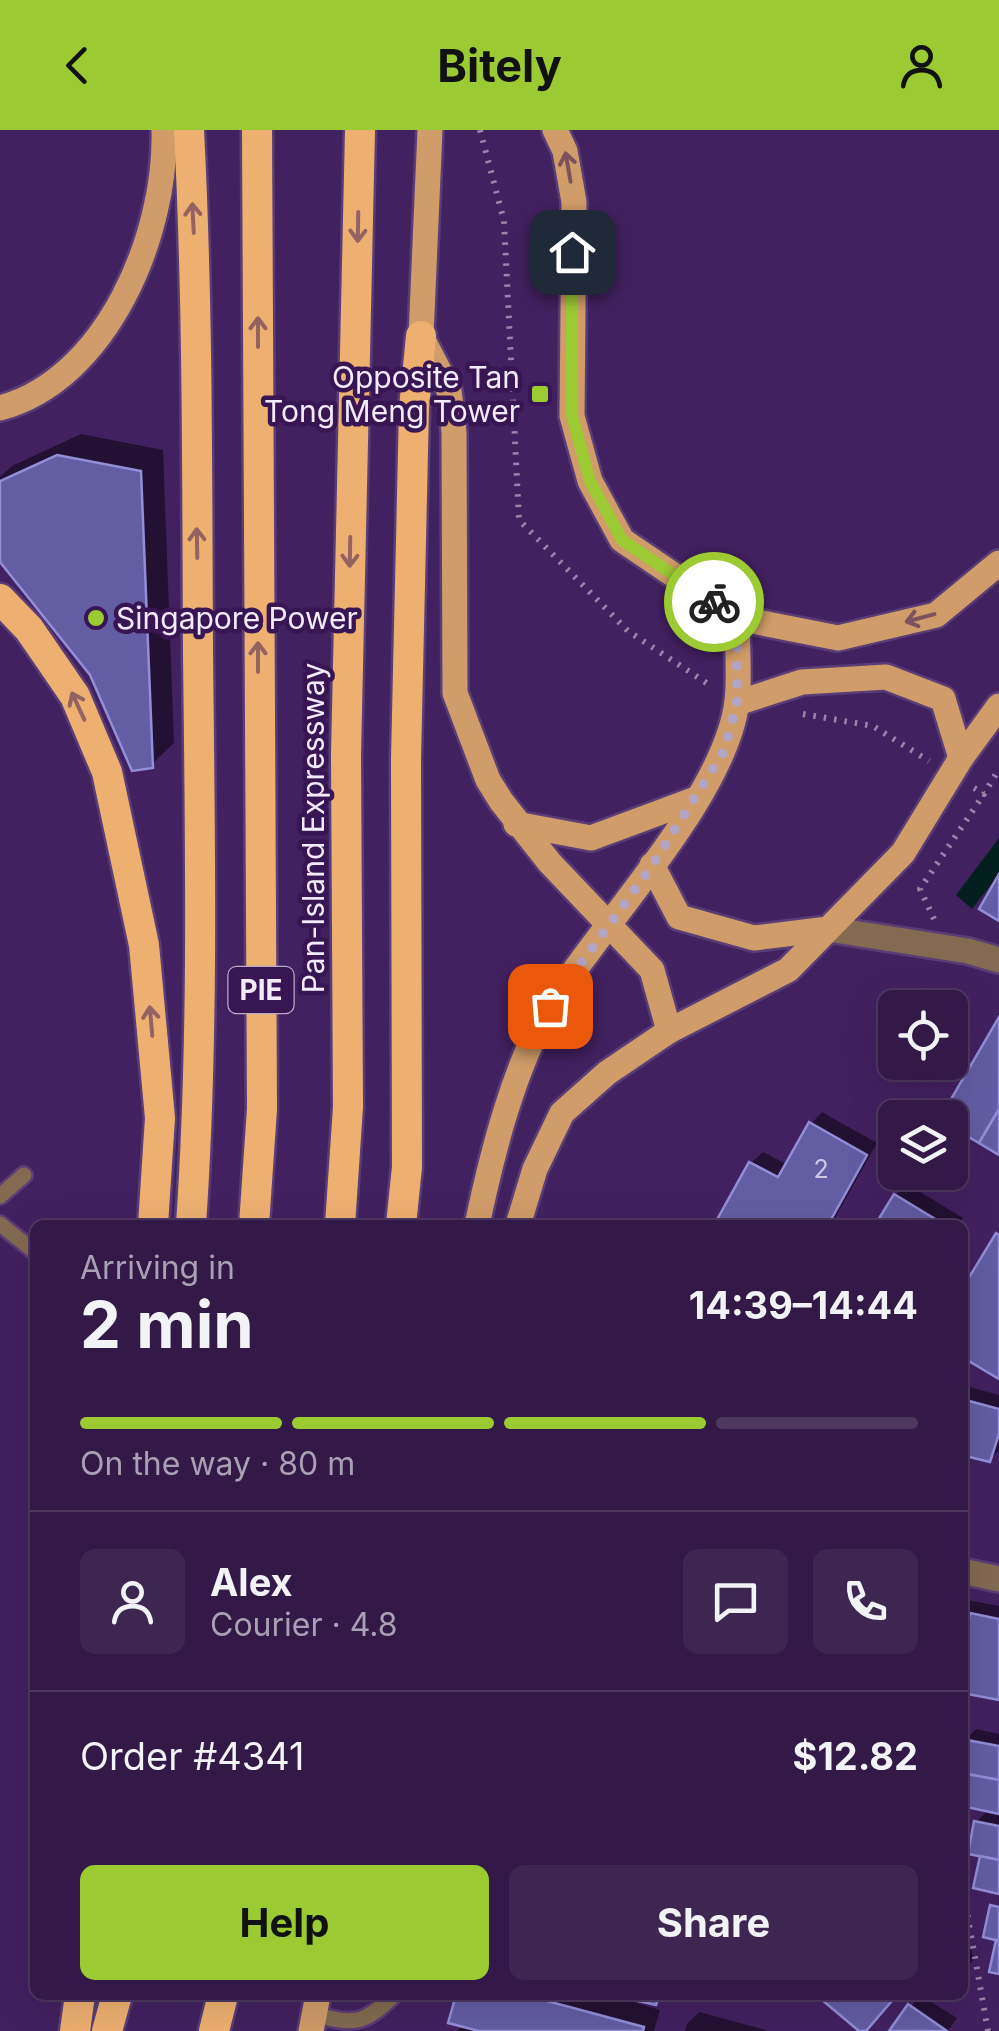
<!DOCTYPE html>
<html lang="en">
<head>
<meta charset="utf-8">
<style>
  body { margin:0; font-family:Inter,sans-serif; background:#3d2652; color:#f1f3f6; height:100vh; display:flex; flex-direction:column; font-size:38px; white-space:nowrap }
  * { box-sizing:border-box; margin:0 }
  p { font-size:32px; color:#a8a0b4 }
  .icon { flex:none; width:55px; height:55px; fill:none; stroke:currentColor; stroke-width:2; stroke-linecap:round; stroke-linejoin:round }
  .map { position:relative; flex:1; overflow:hidden }
  .sheet { position:absolute; left:30px; top:1090px; width:938px; height:780px; display:flex; flex-direction:column; background:#321948; border-radius:15px; box-shadow:0 10px 40px #0002,0 0 0 2px #4d3860 }
  .sheet>* { flex:none }
  .fabs { position:absolute; left:878px; top:860px; display:grid; gap:20px }
  .fabs a { display:grid; place-items:center; width:90px; height:90px; border-radius:15px; background:#321948; box-shadow:0 10px 40px #0002,0 0 0 2px #4d3860; font-size:50px }
  .pin { position:absolute; display:grid; place-items:center; width:85px; height:85px; color:#fff; margin:-42px; border-radius:20px; box-shadow:0 5px 15px #0006 }
  .courier { position:absolute; display:grid; place-items:center; width:100px; height:100px; margin:-50px; border:8px solid #9cca32; border-radius:50%; background:#fff; color:#222; box-shadow:0 2px 12px #0007 }
  .headline em { font-style:normal; font-weight:700 }
  .headline div { display:flex; flex-direction:column-reverse }
  .headline { display:flex; align-items:center; justify-content:space-between; height:170px; padding:0 50px }
  h1 { font-size:65px; font-weight:700; line-height:75px }
  .bar { display:grid; grid-template-columns:repeat(4,1fr); gap:15px 10px; align-content:center; height:120px; padding:0 50px }
  .bar i { height:12px; border-radius:8px; background:#4d3860 }
  .bar .active { background:#9cca32 }
  .bar p { grid-column:span 4 }
  .line { display:flex; align-items:center; gap:25px; padding:0 50px; border-top:2px solid #4d3860 }
  .line div { flex:1 }
  .round { display:grid; place-items:center; flex:none; width:105px; height:105px; border-radius:15px; background:#3d2652 }
  .action { display:flex; gap:20px; margin-top:auto; padding:20px 50px }
  .action a { flex:1; height:115px; border-radius:15px; background:#9cca32; color:#111; font-size:40px; font-weight:700; line-height:115px; text-align:center }
  .action a+a { background:#3d2652; color:#f1f3f6 }
  header { display:flex; justify-content:space-between; align-items:center; height:130px; padding:0 50px; background:#9cca32; color:#111; font-size:45px; font-weight:700 }
  .map>svg:first-child { display:block }
  .water { fill:#04201e }
  .shadow { fill:#0007 }
  .building { fill:#635da3; stroke:#928ed8; stroke-width:2.5 }
  .lines { fill:none; stroke-linecap:round; stroke-linejoin:round }
  .lane-casing { stroke:#5b3d76; stroke-width:20 }
  .street-casing { stroke:#5b3d76; stroke-width:30 }
  .primary-casing { stroke:#5b3d76; stroke-width:30 }
  .highway-casing { stroke:#5b3d76; stroke-width:35 }
  .path { stroke:#9984ac; stroke-width:6; stroke-dasharray:2.5 8; stroke-linecap:butt }
  .lane { stroke:#836a51; stroke-width:15 }
  .street { stroke:#836a51; stroke-width:25 }
  .primary { stroke:#d09c69; stroke-width:25 }
  .highway { stroke:#eeb071; stroke-width:30 }
  .oneway { stroke:#7c525d }
  .oneway2 { stroke:#936362 }
  .done { stroke:#b4a4c4; stroke-width:10; stroke-dasharray:0 18 }
  .route { stroke:#9cca32; stroke-width:12 }
  .poi-dot { fill:#9cca32; stroke:#381654; stroke-width:4 }
  .labels { text-anchor:middle; dominant-baseline:central; stroke-width:9; stroke-linejoin:round; paint-order:stroke }
  .number-label { font-size:25px; fill:#cec8e4 }
  .shield { fill:#381654; stroke:#baabc8; stroke-width:2.5 }
  .shield-label { font-size:28px; font-weight:bold; fill:#f2ebfa }
  .poi-label { font-size:30px; fill:#f2ebfa; stroke:#381654; text-anchor:end }
  .street-label { font-size:30px; fill:#f2ebfa; stroke:#381654 }
</style>
</head>
<body>
<header><svg class="icon" aria-label="back" viewBox="0 0 24 24"><path d="M15 5l-7 7 7 7"/></svg>Bitely<svg class="icon" aria-label="person" viewBox="0 0 24 24"><circle cx="12" cy="8" r="4"/><path d="M4 21q1-7 8-7t8 7"/></svg></header>
<div class="map">
<svg width="999" height="1901" viewBox="0 0 999 1901">
  <rect width="100%" height="100%" fill="#422160"/>
  <path class="water" d="M 999,708 L 999,744 L 972,779 L 956,765 Z"/>
  <g class="shadow">
    <path d="M 81,304 L 163,320 L 174,613 L 151,635 L 92,543 L 0,428 L 0,347 L 12,336 Z"/>
    <path d="M 822,982 L 877,1013 L 831,1095 L 716,1095 L 751,1033 L 763,1022 L 788,1035 L 811,994 Z"/>
    <path d="M 907,1054 L 963,1088 L 959,1095 L 878,1095 L 896,1065 Z"/>
    <path d="M 962,1255 L 999,1265 L 999,1320 L 989,1330 L 972,1325 L 962,1360 Z"/>
    <path d="M 962,1469 L 999,1476 L 999,1568 L 962,1561 Z"/>
    <path d="M 976,1599 L 999,1604 L 999,1761 L 983,1724 L 976,1692 L 989,1679 L 963,1674 L 970,1642 L 965,1611 Z"/>
    <path d="M 962,1784 L 974,1830 L 962,1841 Z"/>
    <path d="M 458,1865 L 610,1865 L 660,1880 L 654,1901 L 457,1901 L 464,1894 Z"/>
    <path d="M 920,1865 L 957,1888 L 948,1901 L 892,1901 Z"/>
    <path d="M 699,1882 L 766,1900 L 766,1901 L 685,1901 L 687,1894 Z"/>
  </g>
  <g class="building">
    <path d="M 57,325 L 141,341 L 153,638 L 132,641 L 90,545 L 0,432 L 0,351 Z"/>
    <path d="M 999,744 L 999,791 L 979,779 Z"/>
    <path d="M 999,887 L 999,979 L 979,1013 L 950,996 L 950,988 L 940,988 Z"/>
    <path d="M 999,979 L 999,1025 L 979,1013 Z"/>
    <path d="M 809,992 L 867,1025 L 828,1095 L 714,1095 L 749,1032 L 778,1047 Z"/>
    <path d="M 894,1064 L 945,1095 L 875,1095 Z"/>
    <path d="M 996,1103 L 999,1105 L 999,1249 L 962,1227 L 962,1159 Z"/>
    <path d="M 962,1269 L 999,1279 L 999,1304 L 990,1332 L 965,1326 L 962,1336 Z"/>
    <path d="M 970,1483 L 999,1489 L 999,1570 L 962,1563 L 962,1521 Z"/>
    <path d="M 962,1609 L 999,1616 L 999,1650 L 962,1643 Z"/>
    <path d="M 967,1644 L 999,1650 L 999,1684 L 962,1676 Z"/>
    <path d="M 974,1691 L 999,1696 L 999,1730 L 968,1724 Z"/>
    <path d="M 980,1726 L 999,1730 L 999,1764 L 973,1758 Z"/>
    <path d="M 990,1775 L 999,1777 L 999,1811 L 983,1807 Z"/>
    <path d="M 996,1810 L 999,1811 L 999,1844 L 989,1842 Z"/>
    <path d="M 456,1865 L 525,1865 L 644,1897 L 643,1901 L 479,1901 L 448,1893 Z"/>
    <path d="M 612,1865 L 659,1865 L 656,1875 Z"/>
    <path d="M 816,1865 L 897,1865 L 866,1901 L 859,1901 Z"/>
    <path d="M 908,1874 L 947,1901 L 889,1901 Z"/>
  </g>
  <g class="lines">
    <defs>
      <g id="lane">
        <path d="M 0,1066 L 24,1045"/>
        <path d="M 0,1094 L 35,1122"/>
        <path d="M 314,1884 C 353,1895 364,1895 394,1865"/>
      </g>
      <g id="street">
        <path d="M 828,799 L 968,821 L 999,830"/>
        <path d="M 962,1441 L 999,1449"/>
      </g>
      <g id="primary">
        <path d="M 430,0 L 421,206 L 449,260 L 454,302 L 455,563 L 488,650 L 501,671 L 550,733 L 652,840 L 669,901"/>
        <path d="M 555,0 L 565,21 L 574,72 L 572,286 L 590,351 L 622,410 L 737,488 L 838,508 L 936,485 L 999,433"/>
        <path d="M 0,278 C 108,249 167,103 164,0"/>
        <path d="M 737,573 L 802,552 L 886,547 L 943,569 L 961,628"/>
        <path d="M 516,694 L 591,708 L 696,669"/>
        <path d="M 652,735 L 679,787 L 754,808 L 828,799"/>
        <path d="M 477,1095 C 492,1024 514,935 552,873 C 604,791 726,665 737,571 C 740,544 737,515 737,488"/>
        <path d="M 518,1095 L 535,1039 L 562,983 L 607,943 L 669,901 L 788,840 L 903,723 L 961,628 L 999,576"/>
        <path d="M 311,1901 L 318,1865"/>
      </g>
      <g id="highway">
        <path d="M 189,0 C 198,173 197,347 198,521 C 200,712 204,905 191,1095"/>
        <path d="M 0,469 L 29,499 L 75,566 L 107,642 L 144,815 L 160,988 L 153,1095"/>
        <path d="M 254,1095 L 262,979 L 257,0"/>
        <path d="M 340,1095 L 348,977 L 346,625 L 360,0"/>
        <path d="M 401,1095 L 407,1037 L 406,629 L 414,278 L 421,206"/>
        <path d="M 75,1901 L 80,1865"/>
        <path d="M 107,1901 L 117,1865"/>
        <path d="M 214,1901 L 223,1865"/>
      </g>
    </defs>
    <use href="#lane" class="lane-casing"/>
    <use href="#street" class="street-casing"/>
    <use href="#primary" class="primary-casing"/>
    <use href="#highway" class="highway-casing"/>
    <g class="path">
      <path d="M 480,0 L 504,91 L 519,390 L 628,501 L 711,556"/>
      <path d="M 803,584 L 873,596 L 929,631"/>
      <path d="M 974,658 L 984,664 L 999,639"/>
      <path d="M 934,789 L 920,759 L 984,664"/>
      <path d="M 33,1735 L 35,1729"/>
      <path d="M 962,1754 L 988,1901"/>
    </g>
    <use href="#lane" class="lane"/>
    <use href="#street" class="street"/>
    <use href="#primary" class="primary"/>
    <use href="#highway" class="highway"/>
  </g>
  <defs><path id="oneway-shaft" d="M-6 0H5M1.5-3L5.5 0L1.5 3" fill="none" stroke-width="1.6" stroke-linecap="round" stroke-linejoin="round" transform="scale(2.5)"/></defs>
  <g class="oneway">
    <use href="#oneway-shaft" transform="translate(568 37) rotate(-100)"/>
    <use href="#oneway-shaft" transform="translate(920 488) rotate(165)"/>
  </g>
  <g class="oneway2">
    <use href="#oneway-shaft" transform="translate(193 88) rotate(-93)"/>
    <use href="#oneway-shaft" transform="translate(358 97) rotate(91)"/>
    <use href="#oneway-shaft" transform="translate(258 202) rotate(-90)"/>
    <use href="#oneway-shaft" transform="translate(197 413) rotate(-91)"/>
    <use href="#oneway-shaft" transform="translate(350 422) rotate(91)"/>
    <use href="#oneway-shaft" transform="translate(258 527) rotate(-90)"/>
    <use href="#oneway-shaft" transform="translate(78 576) rotate(-115)"/>
    <use href="#oneway-shaft" transform="translate(151 891) rotate(-95)"/>
  </g>
  <g class="lines">
    <path class="done" d="M 550,876 L 652,736 L 724,621 L 737,573 L 737,488 L 714,472"/>
    <path class="route" d="M 572,122 L 572,286 L 590,351 L 622,410 L 714,472"/>
  </g>
  <g class="poi-dot">
    <rect x="530" y="254" width="20" height="20" rx="5"/>
    <circle cx="96" cy="488" r="10"/>
  </g>
  <g class="labels">
    <g class="number-label">
      <text x="821" y="1039">2</text>
    </g>
    <rect class="shield" x="228.5" y="837" width="65" height="46" rx="8"/>
    <g class="shield-label">
      <text x="261" y="860">PIE</text>
    </g>
    <g class="poi-label">
      <text x="520" y="247">Opposite Tan<tspan x="520" dy="34">Tong Meng Tower</tspan></text>
      <text x="116" y="488" text-anchor="start">Singapore Power</text>
    </g>
    <g class="street-label">
      <text transform="translate(313 698) rotate(-90)">Pan-Island Expressway</text>
    </g>
  </g>
</svg>
<div class="fabs">
<a><svg class="icon" aria-label="locate" viewBox="0 0 24 24"><circle cx="12" cy="12" r="6"/><path d="M12 2v4M12 18v4M2 12h4M18 12h4"/></svg></a>
<a><svg class="icon" aria-label="layers" viewBox="0 0 24 24"><path d="M12 4l9 5-9 5-9-5zM3 14l9 5 9-5"/></svg></a>
</div>
<div class="pin" style="left:550px;top:876px;background:#ea580c"><svg class="icon" aria-label="bag" viewBox="0 0 24 24"><path d="M5 8h14l-1 12H6zM9 8a3 3 0 0 1 6 0"/></svg></div>
<div class="pin" style="left:572px;top:122px;background:#1f2937"><svg class="icon" aria-label="home" viewBox="0 0 24 24"><path d="M3 11l9-7 9 7M6 9v11h12V9"/></svg></div>
<div class="courier" style="left:714px;top:472px"><svg class="icon" aria-label="bike" viewBox="0 0 24 24"><circle cx="6" cy="16" r="4"/><circle cx="18" cy="16" r="4"/><path d="M6 16l4-8h5l3 8M10 8l3 8H6M13 5h3"/></svg></div>
<section class="sheet">
<div class="headline"><div><h1>2 min</h1><p>Arriving in</p></div><em>14:39–14:44</em></div>
<div class="bar"><i class="active"></i><i class="active"></i><i class="active"></i><i></i><p>On the way · 80 m</p></div>
<div class="line" style="height:180px"><a class="round"><svg class="icon" aria-label="person" viewBox="0 0 24 24"><circle cx="12" cy="8" r="4"/><path d="M4 21q1-7 8-7t8 7"/></svg></a><div><b>Alex</b><p>Courier · 4.8</p></div><a class="round"><svg class="icon" aria-label="chat" viewBox="0 0 24 24"><path d="M4 5h16v11H9l-5 4z"/></svg></a><a class="round"><svg class="icon" aria-label="phone" viewBox="0 0 24 24"><path d="M5 4h4l2 5-3 2q2 4 5 5l2-3 5 2v4C11 20 4 13 5 4z"/></svg></a></div>
<div class="line" style="height:130px"><div>Order #4341</div><b>$12.82</b></div>
<div class="action"><a>Help</a><a>Share</a></div>
</section>
</div>
</body>
</html>
